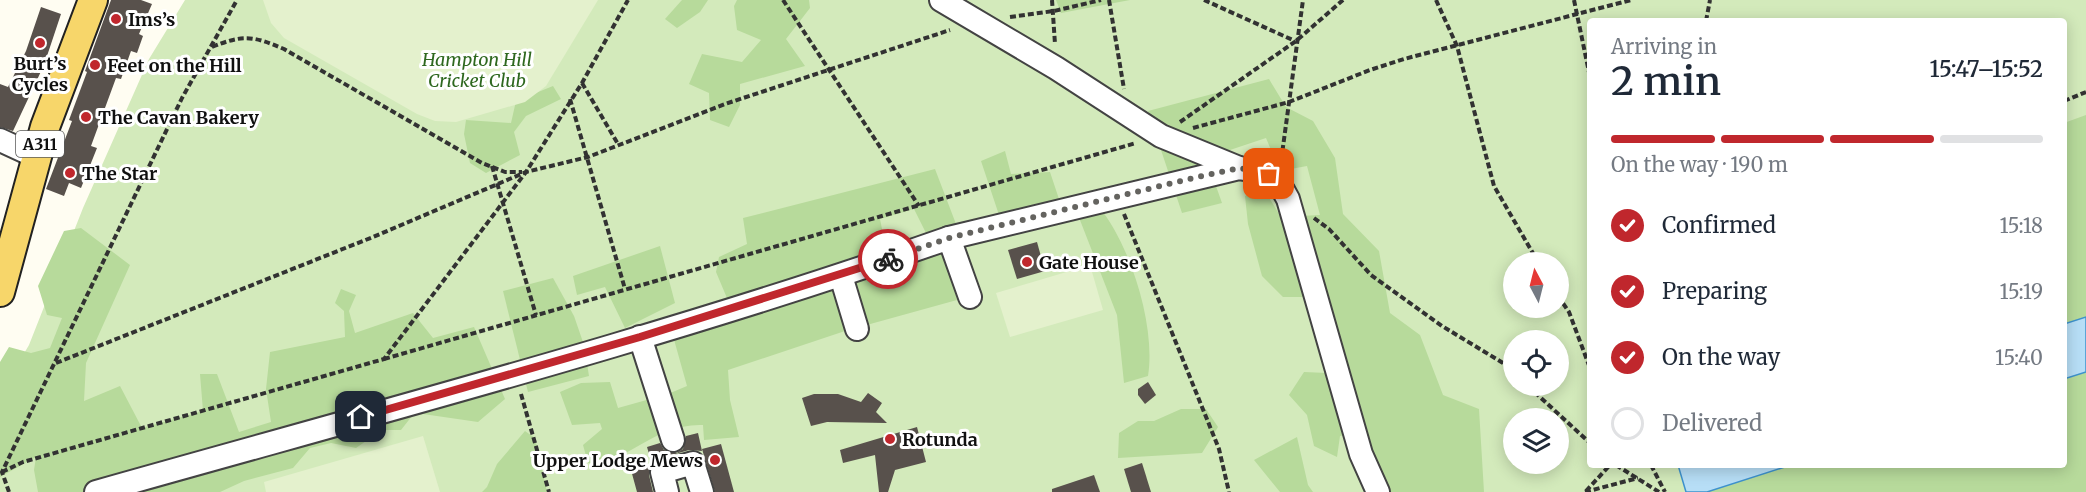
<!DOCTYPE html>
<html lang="en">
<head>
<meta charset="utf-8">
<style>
  body { margin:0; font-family:Merriweather,serif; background:#f6f6f7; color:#1f2937; height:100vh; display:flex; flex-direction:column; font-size:22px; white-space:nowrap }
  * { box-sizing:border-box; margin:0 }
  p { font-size:20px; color:#747a83 }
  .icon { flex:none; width:33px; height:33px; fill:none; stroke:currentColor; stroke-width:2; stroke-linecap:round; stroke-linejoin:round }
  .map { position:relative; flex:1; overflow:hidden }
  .details { position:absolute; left:1587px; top:18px; width:480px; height:450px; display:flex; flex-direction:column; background:#fff; border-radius:6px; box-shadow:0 3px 15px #0003 }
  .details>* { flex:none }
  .needle { width:39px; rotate:353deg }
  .controls { position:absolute; left:1503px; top:252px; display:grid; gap:12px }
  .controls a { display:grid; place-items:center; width:66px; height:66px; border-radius:50%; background:#fff; box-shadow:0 3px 15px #0003; font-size:30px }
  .pin { position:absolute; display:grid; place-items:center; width:51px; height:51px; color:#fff; margin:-26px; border-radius:12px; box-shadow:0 3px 9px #0006 }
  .courier { position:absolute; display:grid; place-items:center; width:60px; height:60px; margin:-30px; border:4px solid #c0272d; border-radius:50%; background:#fff; color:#222; box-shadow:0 2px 8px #0007 }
  .overview em { font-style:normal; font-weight:600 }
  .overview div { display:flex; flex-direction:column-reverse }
  .overview { display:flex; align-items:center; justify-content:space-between; height:102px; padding:0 24px }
  h1 { font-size:39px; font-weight:600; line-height:45px }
  .bar { display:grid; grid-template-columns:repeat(4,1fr); gap:9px 6px; align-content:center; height:72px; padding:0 24px }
  .bar i { height:8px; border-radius:4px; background:#e0e1e3 }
  .bar .active { background:#c0272d }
  .bar p { grid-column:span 4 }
  ol { padding:0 24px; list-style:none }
  li { display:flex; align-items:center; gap:18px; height:66px }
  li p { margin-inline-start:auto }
  li .icon { padding:6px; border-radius:50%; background:#c0272d; color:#fff; stroke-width:4 }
  li:last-child { color:#747a83 }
  li i { width:33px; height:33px; border:3px solid #e0e1e3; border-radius:50% }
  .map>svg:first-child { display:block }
  .green { fill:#d3eabb; fill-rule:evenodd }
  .forest { fill:#b7da9b }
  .pitch { fill:#e4f1cd }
  .water { fill:#b7def6; stroke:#3e92cd; stroke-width:1.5 }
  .building { fill:#58514c }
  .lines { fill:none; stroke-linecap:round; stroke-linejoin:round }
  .minor-casing { stroke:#434343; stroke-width:26 }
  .major-casing { stroke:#212121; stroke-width:32 }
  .path { stroke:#323232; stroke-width:4; stroke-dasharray:6 3; stroke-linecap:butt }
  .minor { stroke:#fff; stroke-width:22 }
  .major { stroke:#f7d66a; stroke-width:28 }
  .done { stroke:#64635f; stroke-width:6; stroke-dasharray:0 10.8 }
  .route { stroke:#c0272d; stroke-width:8 }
  .poi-dot { fill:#c0272d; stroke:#fff; stroke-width:2 }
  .labels { text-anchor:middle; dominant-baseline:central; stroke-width:6; stroke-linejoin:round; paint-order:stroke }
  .shield { fill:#fff; stroke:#585858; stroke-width:1.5 }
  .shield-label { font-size:16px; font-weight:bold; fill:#101010 }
  .poi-label { font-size:18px; font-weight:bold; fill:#101010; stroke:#fff; text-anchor:start }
  .park-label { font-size:18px; font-style:italic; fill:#2e681f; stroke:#fff }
</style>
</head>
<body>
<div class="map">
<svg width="2086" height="492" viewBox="0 0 2086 492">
  <rect width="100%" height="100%" fill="#fffdf2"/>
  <path class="green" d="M 185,0 L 2086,0 L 2086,492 L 0,492 L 0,394 L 29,345 L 83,208 L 149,59 ZM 1590,21 L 2064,21 L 2064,465 L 1590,465 ZM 1514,262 L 1558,262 L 1558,308 L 1514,308 ZM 1514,340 L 1558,340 L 1558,386 L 1514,386 ZM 1514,418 L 1558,418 L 1558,464 L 1514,464 Z"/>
  <g class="forest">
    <path d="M 682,0 L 708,0 L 700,12 L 677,28 L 665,19 Z"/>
    <path d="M 737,0 L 809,0 L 810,8 L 786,39 L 805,66 L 740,84 L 740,105 L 729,127 L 710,120 L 709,93 L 689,84 L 702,54 L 742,62 L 761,40 L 737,30 L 734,6 Z"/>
    <path d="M 1056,0 L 1130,0 L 1061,13 Z"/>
    <path d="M 1269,79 L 1286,107 L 1313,121 L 1335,158 L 1343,214 L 1379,251 L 1390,313 L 1420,335 L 1443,395 L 1479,409 L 1484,492 L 1366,492 L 1345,435 L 1340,436 L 1337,457 L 1314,446 L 1307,415 L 1289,395 L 1304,372 L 1327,373 L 1306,297 L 1283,297 L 1262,276 L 1248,224 L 1245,196 L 1263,188 L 1281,217 L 1320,215 L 1307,166 L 1280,171 L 1266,138 L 1206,158 L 1222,203 L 1182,213 L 1148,111 Z"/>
    <path d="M 553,86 L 561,99 L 526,116 L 514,132 L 520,155 L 486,173 L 470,163 L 464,134 L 466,120 L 511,123 L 516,101 Z"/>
    <path d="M 2086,115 L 2086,317 L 2064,324 L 2064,123 Z"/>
    <path d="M 1005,151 L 1011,174 L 1050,172 L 1059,199 L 999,215 L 981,161 Z"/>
    <path d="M 935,169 L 956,224 L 929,239 L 914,209 L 880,219 L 889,264 L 940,247 L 948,256 L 957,300 L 845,331 L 728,370 L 730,400 L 739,437 L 704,440 L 703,425 C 653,423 628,465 588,463 L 583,445 L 602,429 L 600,423 L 572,425 L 560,392 L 581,383 L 610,382 L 618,408 L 668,394 L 687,386 L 673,336 L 735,317 L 716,272 L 719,257 L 747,244 L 743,218 Z"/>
    <path d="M 1099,207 C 1131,246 1156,327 1148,376 L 1124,383 L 1117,315 L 1078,215 Z"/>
    <path d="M 81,228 L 130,265 L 86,363 L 84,401 L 120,386 L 142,428 L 203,411 L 200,374 L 217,374 L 239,432 L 271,422 L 266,389 L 270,352 L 345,337 L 344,311 L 335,303 L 341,289 L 356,295 L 349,311 L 355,333 L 413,313 L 433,338 L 474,327 L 505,399 L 478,422 L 423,414 L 412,416 L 401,430 L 382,430 L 356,448 L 331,443 L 310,448 L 293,468 L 244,481 L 220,492 L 38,492 L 34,470 L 36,457 L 0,477 L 0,362 L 9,347 L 31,353 L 50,348 L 62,318 L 47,315 L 38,286 L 64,231 Z"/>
    <path d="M 660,246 L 675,303 L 625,328 L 605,287 L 577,295 L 573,276 Z"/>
    <path d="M 553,278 L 574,316 L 584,345 L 589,376 L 528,392 L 503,291 Z"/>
    <path d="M 2086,372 L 2086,492 L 1707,492 L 1791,465 L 2064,465 L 2064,379 Z"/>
    <path d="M 1181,409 L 1206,409 L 1218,427 L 1202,453 L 1118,458 L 1119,433 L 1138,421 L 1154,421 Z"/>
    <path d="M 525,431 L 535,438 L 547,492 L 482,492 L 487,487 L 497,464 Z"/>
    <path d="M 1297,437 L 1308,485 L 1313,492 L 1280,492 L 1254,460 Z"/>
  </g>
  <g class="pitch">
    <path d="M 263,0 L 598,0 L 546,86 L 525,102 L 456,122 L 435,121 L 417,114 L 284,38 L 271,23 Z"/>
    <path d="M 1090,265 L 1103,310 L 1010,337 L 996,293 Z"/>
    <path d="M 423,436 L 440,492 L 266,492 L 264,482 Z"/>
  </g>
  <g class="water">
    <path d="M 2086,317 L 2086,372 L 2064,379 L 2064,324 Z"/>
    <path d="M 1678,465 L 1791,465 L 1707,492 L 1686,492 Z"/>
  </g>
  <g class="building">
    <path d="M 111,0 L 141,0 L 152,4 L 139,34 L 143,36 L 137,53 L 131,51 L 121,79 L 116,78 L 91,146 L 97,148 L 81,188 L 69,183 L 64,196 L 46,189 L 72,121 L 69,120 L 87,72 L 85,71 Z"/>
    <path d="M 41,7 L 61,14 L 44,65 L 13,131 L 0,127 L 0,84 L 8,87 L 26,51 Z"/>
    <path d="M 1037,242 L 1045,271 L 1017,279 L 1008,250 Z"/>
    <path d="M 1148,382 L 1156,395 L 1145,404 L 1138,395 L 1138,389 Z"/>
    <path d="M 868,393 L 882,403 L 876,412 L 887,423 L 827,422 L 811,426 L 802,398 L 814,394 L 838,394 L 861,402 Z"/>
    <path d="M 917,427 L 926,462 L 895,470 L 888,492 L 879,492 L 875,455 L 843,463 L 840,450 Z"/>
    <path d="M 698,433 L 702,451 L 689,450 L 658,459 L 652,464 L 647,447 L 660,443 L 664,450 L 677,453 L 683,449 L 686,436 Z"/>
    <path d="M 721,444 L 734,492 L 715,492 L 702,449 Z"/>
    <path d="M 1142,463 L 1151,492 L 1131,492 L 1124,469 Z"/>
    <path d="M 652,464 L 649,475 L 653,492 L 637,492 L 631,470 Z"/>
    <path d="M 1094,475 L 1100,492 L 1052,492 L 1052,489 Z"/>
  </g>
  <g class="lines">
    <defs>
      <g id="minor">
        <path d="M 941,0 L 1056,68 L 1161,136 L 1239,168"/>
        <path d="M 0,140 L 37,157"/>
        <path d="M 949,238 L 1239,168 C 1265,173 1275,173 1288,199 L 1361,454 L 1378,492"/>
        <path d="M 841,276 L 857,329"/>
        <path d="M 640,337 L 673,440"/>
        <path d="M 96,492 C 382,411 670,336 949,238 L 970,297"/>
        <path d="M 667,492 L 662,472 L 693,463 L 702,492"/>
      </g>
      <path id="major" d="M 0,292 L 45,127 L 93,0"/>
    </defs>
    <use href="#minor" class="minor-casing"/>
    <use href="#major" class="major-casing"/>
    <g class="path">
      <path d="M 783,0 L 919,206"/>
      <path d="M 1052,0 L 1055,44"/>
      <path d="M 1109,0 L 1124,89"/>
      <path d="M 1204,0 L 1295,41"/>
      <path d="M 1436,0 L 1457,46 L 1494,186 L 1538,262"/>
      <path d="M 1574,0 L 1590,77"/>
      <path d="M 1010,17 L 1054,11 L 1101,0"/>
      <path d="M 1706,21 L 1710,0"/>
      <path d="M 212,47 C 244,34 253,36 284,49 L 482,163 L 505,172 L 522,172"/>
      <path d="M 582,83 L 618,144"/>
      <path d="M 570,99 L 625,289"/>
      <path d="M 2064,101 L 2086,92"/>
      <path d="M 1180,122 L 1296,41 L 1343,0"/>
      <path d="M 1193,128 L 1289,102 L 1370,70 L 1404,59 L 1631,0"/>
      <path d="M 1279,159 L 1282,154 L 1303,0"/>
      <path d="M 492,166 L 536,315"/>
      <path d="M 1124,214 L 1219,449 L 1229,492"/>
      <path d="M 1314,218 L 1329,229 L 1371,275 L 1442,326 L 1503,363 L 1514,372"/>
      <path d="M 1558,296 L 1569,312 L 1590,368"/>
      <path d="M 384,359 L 1136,143"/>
      <path d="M 56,363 L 373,237 L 526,172 L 588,157 L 725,104 L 950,30"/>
      <path d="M 1528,386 L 1590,443"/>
      <path d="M 521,394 L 549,492"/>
      <path d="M 1616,465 L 1659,492"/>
      <path d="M 1651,465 L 1665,492"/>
      <path d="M 2,472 L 23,462 L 384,359 L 526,172 L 582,83 L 628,0"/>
      <path d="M 1586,491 L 1610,465"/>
      <path d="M 9,492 L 2,472 L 182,98 L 237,0"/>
      <path d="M 1585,492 L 1638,478"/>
    </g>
    <use href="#minor" class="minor"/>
    <use href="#major" class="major"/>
  </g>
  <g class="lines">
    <path class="done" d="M 888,259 L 949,238 L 1189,179 L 1239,168 L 1269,174"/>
    <path class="route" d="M 361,417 L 640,337 L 888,259"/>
  </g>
  <g class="poi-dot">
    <circle cx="116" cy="19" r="6"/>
    <circle cx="40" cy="43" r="6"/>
    <circle cx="95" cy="65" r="6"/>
    <circle cx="86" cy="117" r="6"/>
    <circle cx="70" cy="173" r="6"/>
    <circle cx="1027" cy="262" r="6"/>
    <circle cx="890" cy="439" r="6"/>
    <circle cx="715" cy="460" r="6"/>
  </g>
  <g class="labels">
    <rect class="shield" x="16" y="131" width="48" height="26" rx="4.5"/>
    <g class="shield-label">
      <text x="40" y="144">A311</text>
    </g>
    <g class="poi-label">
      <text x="128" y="19">Ims’s</text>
      <text x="40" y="63" text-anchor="middle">Burt’s<tspan x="40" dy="21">Cycles</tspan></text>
      <text x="107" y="65">Feet on the Hill</text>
      <text x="98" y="117">The Cavan Bakery</text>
      <text x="82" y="173">The Star</text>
      <text x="1039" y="262">Gate House</text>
      <text x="902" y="439">Rotunda</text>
      <text x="703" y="460" text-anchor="end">Upper Lodge Mews</text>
    </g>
    <g class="park-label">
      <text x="477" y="59">Hampton Hill<tspan x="477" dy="21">Cricket Club</tspan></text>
    </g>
  </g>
</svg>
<div class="controls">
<a><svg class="needle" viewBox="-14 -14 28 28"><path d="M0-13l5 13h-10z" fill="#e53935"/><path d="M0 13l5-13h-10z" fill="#747a83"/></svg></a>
<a><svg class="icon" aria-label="locate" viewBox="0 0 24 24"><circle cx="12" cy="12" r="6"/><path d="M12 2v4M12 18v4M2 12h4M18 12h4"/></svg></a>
<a><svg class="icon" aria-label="layers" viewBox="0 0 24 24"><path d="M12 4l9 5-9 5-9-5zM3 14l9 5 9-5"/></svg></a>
</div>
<div class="pin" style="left:1269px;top:174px;background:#ea580c"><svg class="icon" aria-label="bag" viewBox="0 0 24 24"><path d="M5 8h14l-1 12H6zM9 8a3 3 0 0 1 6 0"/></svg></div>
<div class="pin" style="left:361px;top:417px;background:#1f2937"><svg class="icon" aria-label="home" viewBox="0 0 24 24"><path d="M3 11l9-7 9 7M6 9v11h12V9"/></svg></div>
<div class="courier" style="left:888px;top:259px"><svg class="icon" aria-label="bike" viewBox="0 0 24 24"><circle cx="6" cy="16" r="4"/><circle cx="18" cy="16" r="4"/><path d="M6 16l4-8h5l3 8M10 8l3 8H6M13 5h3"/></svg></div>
<section class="details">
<div class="overview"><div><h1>2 min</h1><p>Arriving in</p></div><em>15:47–15:52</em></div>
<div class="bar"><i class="active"></i><i class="active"></i><i class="active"></i><i></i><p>On the way · 190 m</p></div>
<ol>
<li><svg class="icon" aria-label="check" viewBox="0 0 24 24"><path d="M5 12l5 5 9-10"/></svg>Confirmed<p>15:18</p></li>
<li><svg class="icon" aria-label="check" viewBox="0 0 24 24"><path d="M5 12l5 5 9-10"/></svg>Preparing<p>15:19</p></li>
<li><svg class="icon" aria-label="check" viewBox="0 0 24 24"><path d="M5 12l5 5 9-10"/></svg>On the way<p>15:40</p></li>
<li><i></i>Delivered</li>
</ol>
</section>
</div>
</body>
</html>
